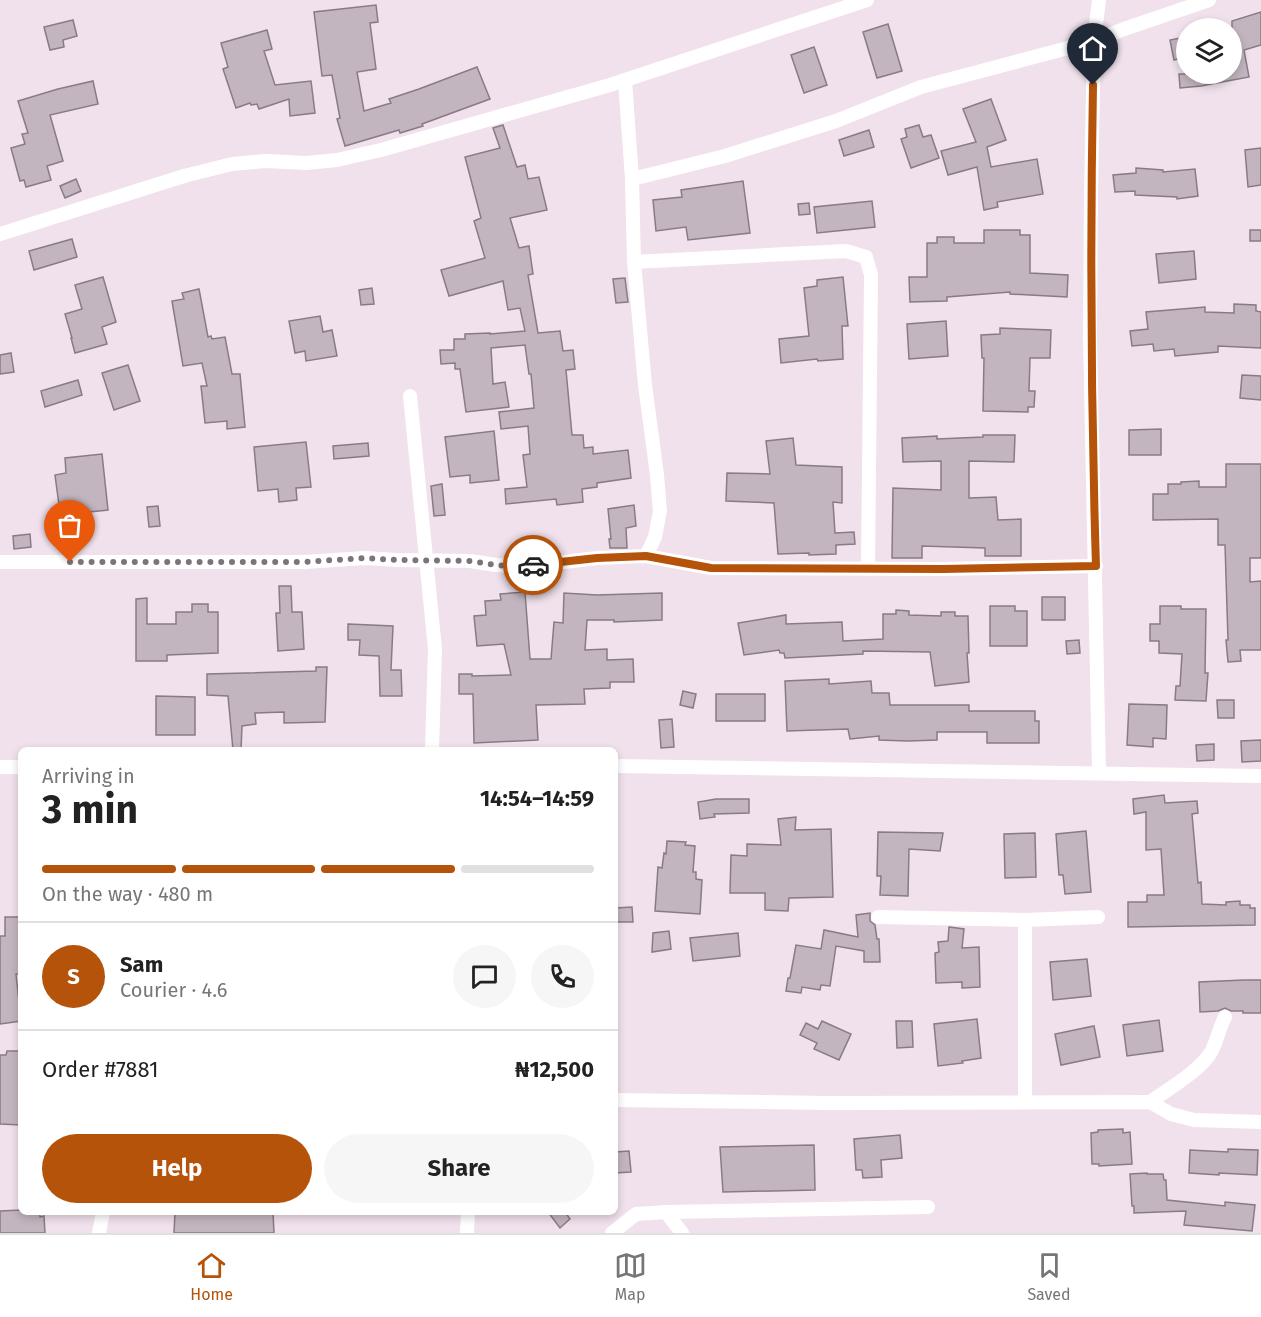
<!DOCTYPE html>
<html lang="en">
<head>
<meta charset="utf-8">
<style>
  body { margin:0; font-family:"Fira Sans",sans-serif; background:#f6f6f6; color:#222; height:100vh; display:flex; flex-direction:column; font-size:22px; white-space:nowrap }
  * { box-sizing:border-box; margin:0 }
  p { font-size:20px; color:#767676 }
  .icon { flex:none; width:33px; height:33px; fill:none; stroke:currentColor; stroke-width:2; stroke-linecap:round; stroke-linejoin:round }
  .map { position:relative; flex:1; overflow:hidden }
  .panel { position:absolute; left:18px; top:747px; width:600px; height:468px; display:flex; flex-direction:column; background:#fff; border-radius:9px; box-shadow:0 3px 9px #0003 }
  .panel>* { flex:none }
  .fabs { position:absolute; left:1176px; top:18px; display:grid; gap:12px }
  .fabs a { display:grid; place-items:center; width:66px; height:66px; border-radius:50%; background:#fff; box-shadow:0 3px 9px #0003; font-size:30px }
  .pin { position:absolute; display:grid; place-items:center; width:51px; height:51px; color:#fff; margin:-62px -26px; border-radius:50% 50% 50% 0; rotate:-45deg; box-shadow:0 0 6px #0007 }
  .pin .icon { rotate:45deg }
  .courier { position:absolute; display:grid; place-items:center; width:60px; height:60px; margin:-30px; border:4px solid #b45309; border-radius:50%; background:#fff; color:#222; box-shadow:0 2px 8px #0007 }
  .headline em { font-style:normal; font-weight:700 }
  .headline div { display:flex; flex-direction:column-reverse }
  .headline { display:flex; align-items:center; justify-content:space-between; height:102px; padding:0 24px }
  h1 { font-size:39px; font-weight:700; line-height:45px }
  .bar { display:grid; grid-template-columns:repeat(4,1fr); gap:9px 6px; align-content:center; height:72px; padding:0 24px }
  .bar i { height:8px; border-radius:4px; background:#e0e0e0 }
  .bar .selected { background:#b45309 }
  .bar p { grid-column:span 4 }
  .line { display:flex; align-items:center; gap:15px; padding:0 24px; border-top:2px solid #e0e0e0 }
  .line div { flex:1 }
  .round { display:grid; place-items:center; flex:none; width:63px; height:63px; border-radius:32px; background:#f6f6f6 }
  .action { display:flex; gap:12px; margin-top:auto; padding:12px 24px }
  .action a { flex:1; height:69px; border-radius:36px; background:#b45309; color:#fff; font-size:24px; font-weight:700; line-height:69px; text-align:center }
  .action a+a { background:#f6f6f6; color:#222 }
  .menu { display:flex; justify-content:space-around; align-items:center; height:84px; border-top:2px solid #e0e0e0; background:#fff; font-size:16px; color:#767676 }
  .menu a { display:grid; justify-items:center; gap:3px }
  .menu .selected { color:#b45309 }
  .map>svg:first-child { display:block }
  .building { fill:#c3b5bf; stroke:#897b85; stroke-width:1.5 }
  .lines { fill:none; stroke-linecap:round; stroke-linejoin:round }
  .street { stroke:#fff; stroke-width:14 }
  .done { stroke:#7d747b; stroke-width:6; stroke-dasharray:0 10.8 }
  .route { stroke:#b45309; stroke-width:8 }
</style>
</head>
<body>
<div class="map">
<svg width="1261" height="1233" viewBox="0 0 1261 1233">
  <rect width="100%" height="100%" fill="#f0e1ec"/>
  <g class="building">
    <path d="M 376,5 L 378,22 L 370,23 L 376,69 L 357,72 L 364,111 L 391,103 L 389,99 L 419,89 L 477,67 L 490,99 L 422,124 L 423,126 L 400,133 L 399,130 L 345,146 L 337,119 L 340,118 L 332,75 L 322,76 L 314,12 Z"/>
    <path d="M 1261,12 L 1261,45 L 1244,50 L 1249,77 L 1201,86 L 1180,88 L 1179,74 L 1232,74 L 1232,21 Z"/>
    <path d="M 73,20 L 77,36 L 63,40 L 64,47 L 50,50 L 44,27 Z"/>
    <path d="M 888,24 L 902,71 L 877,78 L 863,32 Z"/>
    <path d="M 267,30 L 272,49 L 264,51 L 275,85 L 311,81 L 315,113 L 290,116 L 289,99 L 259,109 L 257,104 L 251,105 L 250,103 L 236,108 L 223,69 L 228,67 L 221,43 Z"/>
    <path d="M 1186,37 L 1186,57 L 1174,60 L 1170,40 Z"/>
    <path d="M 814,47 L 827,85 L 804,93 L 791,55 Z"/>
    <path d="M 93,81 L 98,104 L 50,115 L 63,161 L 47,166 L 51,180 L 26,187 L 24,180 L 20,181 L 11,148 L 25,144 L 22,134 L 28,133 L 18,101 L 58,89 Z"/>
    <path d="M 991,99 L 1006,140 L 987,147 L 991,167 L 1037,159 L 1043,194 L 997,202 L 998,207 L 984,210 L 977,167 L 948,175 L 941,151 L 976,142 L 963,109 Z"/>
    <path d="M 503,125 L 517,167 L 525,165 L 528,179 L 539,177 L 547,210 L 510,218 L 519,248 L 529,246 L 533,274 L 528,275 L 538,333 L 560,331 L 563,351 L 573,350 L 575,369 L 566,370 L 572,435 L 583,435 L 584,448 L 593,447 L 593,454 L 628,450 L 631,478 L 597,483 L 597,487 L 582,489 L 583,502 L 557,505 L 556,499 L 506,504 L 505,489 L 527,487 L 523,455 L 530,454 L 528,426 L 501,429 L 499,412 L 534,408 L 531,374 L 529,374 L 525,345 L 491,348 L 493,384 L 505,382 L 509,407 L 466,412 L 460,369 L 455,369 L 455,363 L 441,364 L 440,350 L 454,350 L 454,339 L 465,339 L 465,334 L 490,333 L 490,334 L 525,331 L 520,308 L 508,310 L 503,281 L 449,296 L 441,270 L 485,258 L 474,221 L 481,218 L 465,157 L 500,148 L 493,128 Z"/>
    <path d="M 919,125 L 923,137 L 931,135 L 939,158 L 911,168 L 901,139 L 907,137 L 905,129 Z"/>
    <path d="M 869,130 L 874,147 L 844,156 L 839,140 Z"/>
    <path d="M 1261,148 L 1261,185 L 1248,187 L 1245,150 Z"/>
    <path d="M 1136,168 L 1163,170 L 1163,172 L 1195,169 L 1198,196 L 1177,199 L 1177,197 L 1135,195 L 1135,191 L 1115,192 L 1113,175 L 1136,173 Z"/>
    <path d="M 76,179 L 81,191 L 65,198 L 60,186 Z"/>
    <path d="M 743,181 L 750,233 L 688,240 L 686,227 L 656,231 L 653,200 L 682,197 L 681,190 Z"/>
    <path d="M 872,201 L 875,227 L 817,233 L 814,207 Z"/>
    <path d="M 809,203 L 810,214 L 799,215 L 798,204 Z"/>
    <path d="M 984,230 L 1020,230 L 1020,235 L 1030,235 L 1030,273 L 1068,275 L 1067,297 L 1010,294 L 1010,292 L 947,297 L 947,301 L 910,302 L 909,277 L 927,277 L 927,243 L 937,243 L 937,237 L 954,237 L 954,243 L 984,243 Z"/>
    <rect x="1250" y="230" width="11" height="11"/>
    <path d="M 72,239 L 77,257 L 34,270 L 29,251 Z"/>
    <path d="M 1194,251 L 1196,279 L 1159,283 L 1156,254 Z"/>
    <path d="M 103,277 L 116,322 L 102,327 L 107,344 L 75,353 L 71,338 L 72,338 L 65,314 L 82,309 L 75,285 Z"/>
    <path d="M 843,277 L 848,326 L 842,326 L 843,359 L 818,361 L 817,359 L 781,363 L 779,339 L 809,336 L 804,288 L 817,286 L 817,280 Z"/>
    <path d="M 625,278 L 628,302 L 616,303 L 613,279 Z"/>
    <path d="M 372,288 L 374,304 L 361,305 L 359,290 Z"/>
    <path d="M 199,289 L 208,337 L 211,336 L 212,339 L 225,337 L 232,374 L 240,374 L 245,427 L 227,429 L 227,421 L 205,423 L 201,386 L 207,386 L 202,363 L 183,366 L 172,301 L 184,299 L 182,293 Z"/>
    <path d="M 1234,304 L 1256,305 L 1256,311 L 1261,312 L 1261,348 L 1218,346 L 1218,352 L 1175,356 L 1174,349 L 1154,351 L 1153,344 L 1132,346 L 1130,331 L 1148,329 L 1146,312 L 1205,307 L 1205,312 L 1234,313 Z"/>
    <path d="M 320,316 L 323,332 L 332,330 L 337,356 L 306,361 L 305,351 L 295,353 L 289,321 Z"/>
    <path d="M 946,321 L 948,356 L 909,359 L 907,324 Z"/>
    <path d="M 1000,328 L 1051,330 L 1050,358 L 1030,358 L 1029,391 L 1035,391 L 1034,407 L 1028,407 L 1028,412 L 983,411 L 984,358 L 982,358 L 981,335 L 1000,334 Z"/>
    <path d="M 11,353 L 14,372 L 0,374 L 0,355 Z"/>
    <path d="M 128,365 L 140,401 L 114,410 L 102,373 Z"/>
    <path d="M 1242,375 L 1261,376 L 1261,400 L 1240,398 Z"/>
    <path d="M 78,380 L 82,395 L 45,407 L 41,391 Z"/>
    <path d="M 1161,429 L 1161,455 L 1129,455 L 1129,430 Z"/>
    <path d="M 494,431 L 499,480 L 470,483 L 470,475 L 450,477 L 445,437 Z"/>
    <path d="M 983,435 L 1015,435 L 1014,462 L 969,461 L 969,498 L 996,497 L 998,520 L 1021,519 L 1021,556 L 985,556 L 985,548 L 922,546 L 922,558 L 892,558 L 893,488 L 941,490 L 941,461 L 903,462 L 902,438 L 937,436 L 937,439 L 983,437 Z"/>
    <path d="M 793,438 L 796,465 L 842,467 L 842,503 L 833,502 L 835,533 L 854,532 L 855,544 L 836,545 L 836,554 L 809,555 L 809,553 L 778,554 L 774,503 L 726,501 L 727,473 L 770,474 L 766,441 Z"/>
    <path d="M 306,442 L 311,487 L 296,488 L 297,500 L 279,502 L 278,489 L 258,491 L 254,447 Z"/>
    <path d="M 368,443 L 369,456 L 334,459 L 333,446 Z"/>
    <path d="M 102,454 L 108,510 L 80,513 L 78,503 L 59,505 L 55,475 L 66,473 L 65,458 Z"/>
    <path d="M 1226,464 L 1261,464 L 1261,558 L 1250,558 L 1250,582 L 1261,581 L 1261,650 L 1240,650 L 1241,661 L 1228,662 L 1226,640 L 1228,640 L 1225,545 L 1218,545 L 1218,519 L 1153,520 L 1153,494 L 1168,494 L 1168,484 L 1181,484 L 1181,482 L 1199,481 L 1199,487 L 1226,487 Z"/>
    <path d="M 442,484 L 445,515 L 434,516 L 431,486 Z"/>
    <path d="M 634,505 L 636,526 L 626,528 L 627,548 L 610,548 L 609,539 L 611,539 L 608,509 Z"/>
    <path d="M 158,506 L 160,526 L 149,527 L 147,507 Z"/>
    <path d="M 30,534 L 31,547 L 14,549 L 13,536 Z"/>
    <path d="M 279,586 L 291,586 L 292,612 L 302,612 L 304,649 L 278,651 L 276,613 L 280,613 Z"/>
    <path d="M 525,592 L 530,659 L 551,659 L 554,622 L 563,623 L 564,593 L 597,595 L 662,593 L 662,620 L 614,622 L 614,620 L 587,620 L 585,650 L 607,649 L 607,660 L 633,659 L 634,682 L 610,682 L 610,688 L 584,689 L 585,704 L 536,705 L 538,740 L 474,743 L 473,694 L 459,694 L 459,674 L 472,674 L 472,676 L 511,675 L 504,644 L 477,646 L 474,616 L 486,615 L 485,601 L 501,600 L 500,594 Z"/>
    <rect x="1042" y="597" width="23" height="23"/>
    <path d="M 147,598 L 147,624 L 176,624 L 176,612 L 192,612 L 192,604 L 208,604 L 208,612 L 218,612 L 218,653 L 167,655 L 167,661 L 136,661 L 136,599 Z"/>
    <path d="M 990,606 L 1015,606 L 1015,611 L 1027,611 L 1027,646 L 990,646 Z"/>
    <path d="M 1160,606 L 1181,606 L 1181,609 L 1206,609 L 1205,673 L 1208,673 L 1206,701 L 1175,700 L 1176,686 L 1180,686 L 1182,654 L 1159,653 L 1159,641 L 1150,641 L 1150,624 L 1160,624 Z"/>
    <path d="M 896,610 L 909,611 L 909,615 L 941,616 L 941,612 L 955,612 L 955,616 L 968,616 L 969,653 L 967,653 L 969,682 L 935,686 L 930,652 L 863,651 L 863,654 L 785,658 L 784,653 L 780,653 L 779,650 L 744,655 L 738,623 L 786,615 L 786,624 L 842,622 L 843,641 L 883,639 L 883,614 L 896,614 Z"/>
    <path d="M 348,624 L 393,626 L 391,670 L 401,670 L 402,696 L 380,696 L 379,656 L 359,655 L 360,640 L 348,640 Z"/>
    <path d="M 1079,640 L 1080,653 L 1067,654 L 1066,641 Z"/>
    <path d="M 316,667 L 327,667 L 325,722 L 284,723 L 284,712 L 255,713 L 256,724 L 242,726 L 241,750 L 233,750 L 228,696 L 207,695 L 207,674 L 316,671 Z"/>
    <path d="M 829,679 L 829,684 L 871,681 L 872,693 L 889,693 L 890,705 L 969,705 L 969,711 L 1035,711 L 1035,721 L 1039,721 L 1039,743 L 987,743 L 987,732 L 937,732 L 937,740 L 908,741 L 879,740 L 879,736 L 850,739 L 848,729 L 787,731 L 785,681 Z"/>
    <path d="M 683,691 L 696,694 L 693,708 L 680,705 Z"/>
    <rect x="716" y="694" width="49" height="27"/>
    <path d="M 156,696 L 195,697 L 195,735 L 156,735 Z"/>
    <path d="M 1217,700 L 1234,700 L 1234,718 L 1218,718 Z"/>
    <path d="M 1129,704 L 1167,705 L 1166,739 L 1153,738 L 1153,747 L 1127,745 Z"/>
    <path d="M 672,719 L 674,747 L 661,748 L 659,720 Z"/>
    <path d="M 1261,740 L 1261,761 L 1242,762 L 1241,741 Z"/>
    <path d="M 1214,744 L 1214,760 L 1197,761 L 1196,745 Z"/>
    <path d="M 1164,795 L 1165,803 L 1197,801 L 1198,813 L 1192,814 L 1198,883 L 1201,882 L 1202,904 L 1226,905 L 1226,902 L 1240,901 L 1240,905 L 1250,905 L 1250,908 L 1255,908 L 1255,925 L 1128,927 L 1128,902 L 1147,902 L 1147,895 L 1164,895 L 1161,849 L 1146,850 L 1146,812 L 1134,814 L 1133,799 Z"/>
    <path d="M 716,799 L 749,799 L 749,813 L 714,814 L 715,817 L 700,819 L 698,802 Z"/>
    <path d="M 796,817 L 795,830 L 831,829 L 833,897 L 789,898 L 788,911 L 765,910 L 765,893 L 730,893 L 731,855 L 747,856 L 747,844 L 781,845 L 778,819 Z"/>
    <path d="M 1086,831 L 1091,892 L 1065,894 L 1063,875 L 1059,875 L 1056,834 Z"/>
    <path d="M 878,832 L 943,833 L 940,851 L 909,849 L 908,896 L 880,895 L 881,876 L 877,876 Z"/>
    <path d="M 1035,833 L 1036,877 L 1005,878 L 1004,834 Z"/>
    <path d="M 667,841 L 686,842 L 685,845 L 695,846 L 693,872 L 696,872 L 696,879 L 702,880 L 700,914 L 655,911 L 658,867 L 662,868 L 664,853 L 666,854 Z"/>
    <path d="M 632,907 L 633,922 L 615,922 L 615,908 Z"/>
    <path d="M 870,913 L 870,921 L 875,925 L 877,939 L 879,939 L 880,962 L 864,962 L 864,951 L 836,946 L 830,986 L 821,985 L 820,990 L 802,987 L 801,993 L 786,991 L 788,978 L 790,978 L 796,945 L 821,949 L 824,930 L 858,937 L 856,915 Z"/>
    <path d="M 5,917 L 21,917 L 21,974 L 16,974 L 21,1021 L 0,1024 L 0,936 L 5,936 Z"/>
    <path d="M 949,927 L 964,929 L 962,948 L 979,947 L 980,987 L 962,988 L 962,982 L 936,983 L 935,953 L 939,952 L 938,942 L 948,941 Z"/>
    <path d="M 669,931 L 671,949 L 652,952 L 653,933 Z"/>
    <path d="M 738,933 L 740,956 L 693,961 L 690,938 Z"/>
    <path d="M 1087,959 L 1091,996 L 1053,1000 L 1050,962 Z"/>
    <path d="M 1244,980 L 1261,980 L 1261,1013 L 1243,1013 L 1243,1011 L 1231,1011 L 1225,1008 L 1218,1011 L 1200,1012 L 1199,982 Z"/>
    <path d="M 977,1019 L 981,1058 L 962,1061 L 963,1063 L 938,1066 L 934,1024 Z"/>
    <path d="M 1159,1020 L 1163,1051 L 1127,1056 L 1123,1025 Z"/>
    <path d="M 822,1021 L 851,1034 L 839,1060 L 814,1049 L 817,1043 L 800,1035 L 806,1023 L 818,1029 Z"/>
    <path d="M 896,1021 L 912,1021 L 913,1047 L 897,1048 Z"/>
    <path d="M 1094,1026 L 1100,1057 L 1061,1065 L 1055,1034 Z"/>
    <path d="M 7,1051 L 21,1051 L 21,1125 L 0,1124 L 0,1055 L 6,1055 Z"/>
    <path d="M 1123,1129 L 1123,1133 L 1130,1132 L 1132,1164 L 1099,1166 L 1099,1164 L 1092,1164 L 1091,1133 L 1098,1132 L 1098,1130 Z"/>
    <path d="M 900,1135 L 902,1158 L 881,1160 L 882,1177 L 863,1178 L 862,1170 L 856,1170 L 854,1139 Z"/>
    <path d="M 814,1145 L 815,1190 L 723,1192 L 720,1147 Z"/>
    <path d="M 1228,1149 L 1258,1150 L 1257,1175 L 1219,1173 L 1219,1175 L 1189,1173 L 1190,1150 L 1228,1152 Z"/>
    <path d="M 629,1151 L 631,1172 L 615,1173 L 615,1152 Z"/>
    <path d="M 1147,1173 L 1147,1174 L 1163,1174 L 1164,1180 L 1166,1180 L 1167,1200 L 1225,1206 L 1225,1202 L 1255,1205 L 1252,1231 L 1184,1225 L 1186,1211 L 1134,1213 L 1134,1206 L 1132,1206 L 1130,1174 Z"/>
    <path d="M 21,1210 L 21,1212 L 40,1212 L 40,1217 L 44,1216 L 45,1233 L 0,1233 L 0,1211 Z"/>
    <path d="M 175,1212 L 273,1212 L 274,1233 L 174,1233 Z"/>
    <path d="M 548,1212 L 565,1212 L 570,1219 L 560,1228 Z"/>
  </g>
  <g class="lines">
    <g class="street">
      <path d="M 625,80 L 632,179 L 634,262 L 645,385 L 657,475 L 660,511 L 655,537 L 646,556"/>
      <path d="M 632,179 L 725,156 L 836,121 L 921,87 L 1094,41 L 1124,29 L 1209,0"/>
      <path d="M 0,234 L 184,176 L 232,164 L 266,161 L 306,163 L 337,160 L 381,150 L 610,85 L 867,0"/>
      <path d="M 634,262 L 846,251 L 866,257 L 871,275 L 868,569"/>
      <path d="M 410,396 L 435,649 L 432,750"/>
      <path d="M 0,562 L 305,562 L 365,558 L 396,560 L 470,561 L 496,565 L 523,567 L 597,558 L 646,556 L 711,568 L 943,569 L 1096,566"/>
      <path d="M 615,766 L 1261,776"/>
      <path d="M 0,767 L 21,767"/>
      <path d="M 1099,773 L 1090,336 L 1091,195 L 1094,41 L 1099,0"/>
      <path d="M 878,917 L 1025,920 L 1098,917"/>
      <path d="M 615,1100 L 827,1103 L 1150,1102 L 1171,1114 L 1194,1120 L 1261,1122"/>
      <path d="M 1025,1102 L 1025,920"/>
      <path d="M 1150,1102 C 1167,1090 1201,1070 1211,1052 C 1217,1042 1219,1028 1225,1017"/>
      <path d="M 666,1212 L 682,1233"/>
      <path d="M 99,1233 L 103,1212"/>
      <path d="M 467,1233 L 468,1212"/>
      <path d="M 612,1233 L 636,1214 L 666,1212 L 928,1207"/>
    </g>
  </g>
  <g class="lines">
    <path class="done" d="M 70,562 L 305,562 L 364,558 L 396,560 L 470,561 L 496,565 L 523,567 L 533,565"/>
    <path class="route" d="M 533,565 L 597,558 L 646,556 L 711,568 L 943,569 L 1096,566 C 1091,405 1090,245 1093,85"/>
  </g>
</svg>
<div class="fabs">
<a><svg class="icon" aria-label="layers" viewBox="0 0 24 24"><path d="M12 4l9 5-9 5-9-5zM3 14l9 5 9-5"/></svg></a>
</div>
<div class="pin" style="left:70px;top:562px;background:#ea580c"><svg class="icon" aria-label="bag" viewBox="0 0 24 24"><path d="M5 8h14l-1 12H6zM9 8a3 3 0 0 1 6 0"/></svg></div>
<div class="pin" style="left:1093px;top:85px;background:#1f2937"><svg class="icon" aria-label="home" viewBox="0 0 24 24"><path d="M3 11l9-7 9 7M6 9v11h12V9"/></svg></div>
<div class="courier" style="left:533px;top:565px"><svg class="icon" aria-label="car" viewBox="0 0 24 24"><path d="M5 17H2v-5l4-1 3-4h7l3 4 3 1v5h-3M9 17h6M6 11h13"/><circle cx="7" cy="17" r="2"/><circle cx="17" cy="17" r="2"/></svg></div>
<section class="panel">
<div class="headline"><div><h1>3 min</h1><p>Arriving in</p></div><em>14:54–14:59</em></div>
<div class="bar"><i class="selected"></i><i class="selected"></i><i class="selected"></i><i></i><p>On the way · 480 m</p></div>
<div class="line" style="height:108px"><b class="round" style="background:#b45309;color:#fff">S</b><div><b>Sam</b><p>Courier · 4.6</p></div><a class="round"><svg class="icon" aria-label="chat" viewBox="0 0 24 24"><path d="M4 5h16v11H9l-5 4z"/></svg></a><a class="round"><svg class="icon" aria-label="phone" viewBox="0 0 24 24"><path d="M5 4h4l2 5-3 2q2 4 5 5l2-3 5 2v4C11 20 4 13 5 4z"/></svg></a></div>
<div class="line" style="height:78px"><div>Order #7881</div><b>₦12,500</b></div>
<div class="action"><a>Help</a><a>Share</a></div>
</section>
</div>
<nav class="menu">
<a class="selected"><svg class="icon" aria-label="home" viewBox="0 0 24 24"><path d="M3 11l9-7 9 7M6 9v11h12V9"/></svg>Home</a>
<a><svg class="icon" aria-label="map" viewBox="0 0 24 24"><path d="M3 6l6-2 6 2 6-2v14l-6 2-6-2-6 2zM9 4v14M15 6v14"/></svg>Map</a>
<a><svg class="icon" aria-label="saved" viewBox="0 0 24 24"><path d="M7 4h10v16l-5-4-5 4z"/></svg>Saved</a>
</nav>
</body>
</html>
